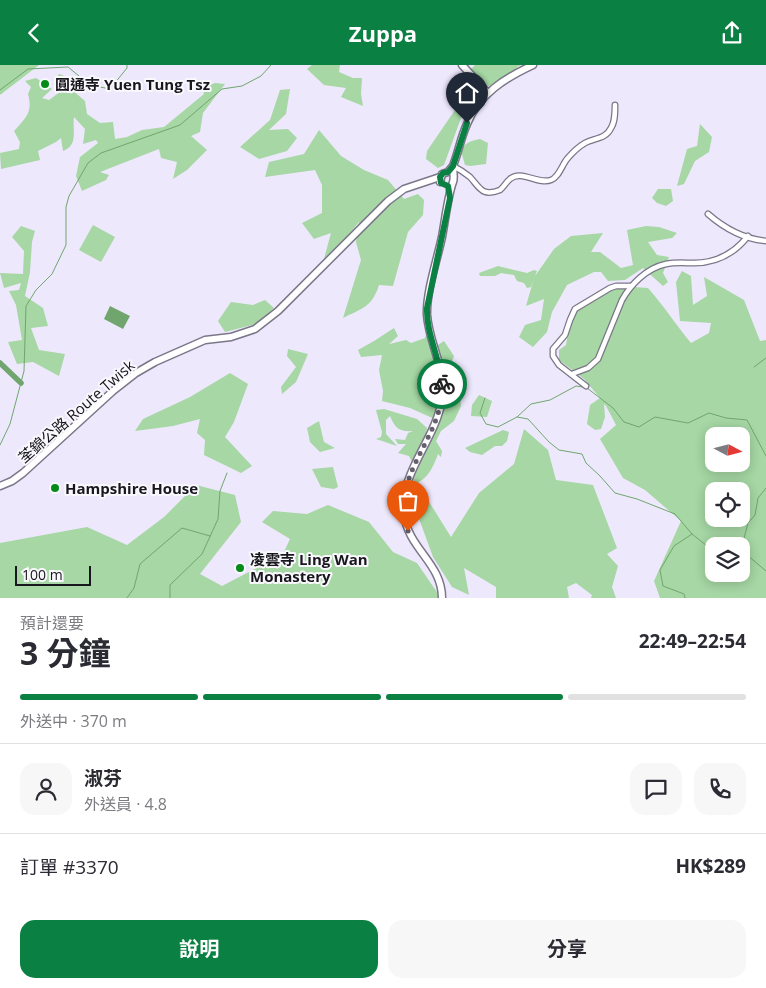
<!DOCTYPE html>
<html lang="zh-TW">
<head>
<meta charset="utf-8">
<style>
  body { margin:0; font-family:"Open Sans","Noto Sans TC",sans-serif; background:#f7f7f7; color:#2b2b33; height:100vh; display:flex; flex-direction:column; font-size:19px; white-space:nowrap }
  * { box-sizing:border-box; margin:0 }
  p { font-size:16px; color:#7c7c81 }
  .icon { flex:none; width:28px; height:28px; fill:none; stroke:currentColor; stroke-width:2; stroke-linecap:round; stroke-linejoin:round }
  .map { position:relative; height:533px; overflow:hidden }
  .side { display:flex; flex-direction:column; background:#fff; flex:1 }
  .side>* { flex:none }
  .needle { width:32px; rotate:97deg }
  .controls { position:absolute; left:705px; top:362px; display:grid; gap:10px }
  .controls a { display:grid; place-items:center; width:45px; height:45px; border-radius:10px; background:#fff; box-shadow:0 2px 12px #0003; font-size:25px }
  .scale { position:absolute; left:15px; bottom:12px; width:76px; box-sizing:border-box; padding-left:5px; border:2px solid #19171e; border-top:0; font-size:14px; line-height:18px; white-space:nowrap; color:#19171e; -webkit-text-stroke:4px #f9f8fc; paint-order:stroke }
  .pin { position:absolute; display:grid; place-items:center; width:42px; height:42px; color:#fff; margin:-51px -21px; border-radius:50% 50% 50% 0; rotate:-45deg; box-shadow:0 0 5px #0007 }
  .pin .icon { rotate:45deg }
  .courier { position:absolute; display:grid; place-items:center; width:50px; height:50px; margin:-25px; border:4px solid #0b8043; border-radius:50%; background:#fff; color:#222; box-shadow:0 1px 6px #0007 }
  .overview em { font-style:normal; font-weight:700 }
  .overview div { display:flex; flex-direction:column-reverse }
  .overview { display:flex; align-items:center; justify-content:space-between; height:85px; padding:0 20px }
  h1 { font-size:32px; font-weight:700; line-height:38px }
  .bar { display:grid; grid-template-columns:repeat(4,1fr); gap:8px 5px; align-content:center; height:60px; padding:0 20px }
  .bar i { height:6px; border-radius:4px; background:#e1e1e2 }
  .bar .current { background:#0b8043 }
  .bar p { grid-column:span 4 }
  .line { display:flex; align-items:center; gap:12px; padding:0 20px; border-top:1px solid #e1e1e2 }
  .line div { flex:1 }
  .round { display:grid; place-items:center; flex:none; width:52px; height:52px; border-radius:15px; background:#f7f7f7 }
  .button { display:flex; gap:10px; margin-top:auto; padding:10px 20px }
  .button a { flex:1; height:58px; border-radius:15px; background:#0b8043; color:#fff; font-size:20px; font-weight:700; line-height:58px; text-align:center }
  .button a+a { background:#f7f7f7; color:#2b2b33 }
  header { display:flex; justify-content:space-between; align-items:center; height:65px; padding:0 20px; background:#0b8043; color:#fff; font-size:22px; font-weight:700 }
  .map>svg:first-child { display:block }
  .green { fill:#a6d7a4; fill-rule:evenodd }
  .water { fill:#70a66e }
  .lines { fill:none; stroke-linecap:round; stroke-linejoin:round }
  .stream { stroke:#70a66e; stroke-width:1 }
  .canal { stroke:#70a66e; stroke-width:5.5 }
  .minor-casing { stroke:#7b7688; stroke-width:7 }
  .secondary-casing { stroke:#7b7688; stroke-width:9 }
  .minor { stroke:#fff; stroke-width:4.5 }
  .secondary { stroke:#fff; stroke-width:6 }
  .done { stroke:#64606c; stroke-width:5; stroke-dasharray:0 9 }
  .route { stroke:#0b8043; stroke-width:6 }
  .poi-dot { fill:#058b18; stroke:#f9f8fc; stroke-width:2 }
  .labels { text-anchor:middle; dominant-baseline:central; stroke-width:4; stroke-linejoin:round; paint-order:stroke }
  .poi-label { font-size:15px; font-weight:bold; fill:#19171e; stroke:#f9f8fc; text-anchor:start }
  .street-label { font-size:15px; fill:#19171e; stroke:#f9f8fc }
</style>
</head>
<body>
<header><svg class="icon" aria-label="back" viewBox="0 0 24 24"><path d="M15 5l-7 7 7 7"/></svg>Zuppa<svg class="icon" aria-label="share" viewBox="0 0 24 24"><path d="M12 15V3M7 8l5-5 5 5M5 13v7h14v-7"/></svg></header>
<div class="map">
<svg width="766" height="533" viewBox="0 0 766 533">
  <rect width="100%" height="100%" fill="#eee8fd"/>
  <g class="green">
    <path d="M 0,0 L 39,0 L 0,30 Z"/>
    <path d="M 312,0 L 340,0 L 339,7 L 353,13 L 362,13 L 361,29 L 363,41 L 341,32 L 346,23 L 324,20 L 307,4 Z"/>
    <path d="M 475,0 L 521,0 L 517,2 L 516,7 L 489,21 L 483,18 L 470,5 Z"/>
    <path d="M 59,9 L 73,14 L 74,20 L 71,24 L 85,36 L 87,49 L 100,58 L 113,57 L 115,74 L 127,72 L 142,65 L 164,62 L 204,29 L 203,23 L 215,18 L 225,19 L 203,48 L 200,67 L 191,71 L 207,85 L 187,105 L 173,114 L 177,97 L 161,93 L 159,84 L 100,107 L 109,110 L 106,115 L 82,126 L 76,111 L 80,92 L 98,78 L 96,75 L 83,79 L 85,64 L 74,52 C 72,65 79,80 63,86 L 61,73 L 56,77 L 38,86 L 40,95 L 1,104 L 0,88 L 19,84 L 20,77 L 14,66 C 26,53 33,47 28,29 L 31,22 L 25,16 L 36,13 L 52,24 L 42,33 L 49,35 L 64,24 L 57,12 Z"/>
    <path d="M 472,20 L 477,27 L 476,30 L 461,53 L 444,100 L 438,103 L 426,94 L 427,86 Z"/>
    <path d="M 290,24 L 286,49 L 269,65 L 288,64 L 297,73 L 287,86 L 259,94 L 240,82 L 270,55 L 280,25 Z"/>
    <path d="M 700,59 L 712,72 L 709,87 L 695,96 L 684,119 L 677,121 L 687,84 L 697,81 Z"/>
    <path d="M 319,65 L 341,91 L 364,105 L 388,115 L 404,134 L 418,129 L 424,135 L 423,150 L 408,167 L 393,221 L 379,220 C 372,242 363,243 343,253 L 361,195 L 356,177 L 359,157 L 346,173 L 324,194 L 331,168 L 314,174 L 302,158 L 322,148 L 322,120 L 315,105 L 265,112 L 269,97 L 304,89 Z"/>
    <path d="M 480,74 L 488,78 L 486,99 L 470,101 L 465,100 L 461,86 C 466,77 470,76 480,74 Z"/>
    <path d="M 658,124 L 671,124 L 673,136 L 666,141 L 657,138 L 652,133 Z"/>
    <path d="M 93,160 L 115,172 L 101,197 L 79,185 Z"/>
    <path d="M 21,161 L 35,166 L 32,177 L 30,207 L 25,231 L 43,243 L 48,261 L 31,263 L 39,285 L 65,289 L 59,311 L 33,297 L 17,299 L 8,277 L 22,275 L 16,240 L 9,226 L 19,225 L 21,218 L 4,223 L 0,208 L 23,209 L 24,186 L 12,172 Z"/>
    <path d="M 646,161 L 659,162 L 677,168 L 672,173 L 648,177 L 657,190 L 669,192 L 663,208 L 668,217 L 663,221 L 643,203 L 625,215 L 608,216 L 601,207 L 594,207 L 567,220 L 552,247 L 547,267 L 533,282 L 519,272 L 525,260 L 541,255 L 544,234 L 526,241 L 534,213 L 531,222 L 527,223 L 524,218 L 517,216 L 514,210 L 501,208 L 495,211 L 480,211 L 479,208 L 498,201 L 527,208 L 534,205 L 537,206 L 535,211 L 554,184 L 571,171 L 603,168 L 591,187 L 600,187 L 621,203 L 633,200 L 627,165 Z"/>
    <path d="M 682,206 L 691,211 L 693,240 L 707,231 L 704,212 L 744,235 L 760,276 L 766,275 L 766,533 L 660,533 L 654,516 L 681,456 L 645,425 L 623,413 L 600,374 L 616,360 L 606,341 L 604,339 L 605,352 L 601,364 L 595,365 L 587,359 L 590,340 L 600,333 L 584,314 L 559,295 L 559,285 L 566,280 L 569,263 L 577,246 L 620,221 L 648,223 C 664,241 676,260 691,278 L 709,268 L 711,258 L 680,256 L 676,217 ZM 714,371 L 741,371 L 741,399 L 714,399 ZM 714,426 L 741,426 L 741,454 L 714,454 ZM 714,481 L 741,481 L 741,509 L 714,509 Z"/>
    <path d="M 265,235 L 274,243 L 256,259 L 225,267 L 218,256 L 231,237 L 253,240 Z"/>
    <path d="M 394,263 L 398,271 L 389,279 L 406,275 L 411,278 L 425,273 L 427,266 L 431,277 L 438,280 L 444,276 L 454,291 L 449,304 L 463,309 L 467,313 L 459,323 L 461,341 L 454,356 L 441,366 L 436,376 L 442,386 L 441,392 L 438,389 C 433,403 427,415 413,420 L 415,410 L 432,369 L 436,365 L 439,356 L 410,343 L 382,336 L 383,326 L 379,305 L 382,290 L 361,292 L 358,285 L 374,276 Z"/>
    <path d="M 288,284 L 308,289 L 296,317 L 282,329 L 281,322 L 296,302 L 287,291 Z"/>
    <path d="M 230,308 L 248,319 L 234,357 L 225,372 L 252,401 L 241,408 L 204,390 L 205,375 L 197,368 L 200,354 L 173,361 L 135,366 L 143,354 L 190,332 Z"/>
    <path d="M 479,330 L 492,336 L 487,352 L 471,351 L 472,340 Z"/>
    <path d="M 384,344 L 417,354 L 427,363 L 423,386 L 412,397 L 409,391 L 398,388 L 406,379 L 398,379 L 395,374 L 405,375 L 408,368 L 413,366 C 399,367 395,363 390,351 L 386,355 L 386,369 L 397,381 L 376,374 L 381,372 L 382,367 L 376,345 Z"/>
    <path d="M 319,356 L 324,377 L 335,383 L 320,387 L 310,377 L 307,363 Z"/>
    <path d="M 524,364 L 548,385 L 556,415 L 593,420 L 617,483 L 607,489 L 618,501 L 612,522 L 616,533 L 591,533 L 592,530 L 576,518 L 567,522 L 569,533 L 496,533 L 496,522 L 464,503 L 469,530 L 452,522 L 433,492 L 413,437 L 423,427 L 451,472 L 479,428 L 514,399 Z"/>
    <path d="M 503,365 L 509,367 L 507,376 L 502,381 L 495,381 L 482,390 L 470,387 L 465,383 Z"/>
    <path d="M 333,402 L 338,422 L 334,424 L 321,422 L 312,404 Z"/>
    <path d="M 196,420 L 235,430 L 241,457 L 200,509 L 222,521 L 283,489 L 290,474 L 262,457 L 273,446 L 307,449 L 328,440 L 369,457 L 393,487 L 417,498 L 441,533 L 0,533 L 0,478 L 87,462 L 127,480 L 164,452 Z"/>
  </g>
  <path class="water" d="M 110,241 L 130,251 L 123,264 L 104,254 Z"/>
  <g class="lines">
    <g class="stream">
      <path d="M 0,25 L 28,4 L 68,2 L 90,20 L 110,24 L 127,3 L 127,0"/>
      <path d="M 754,302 L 766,293"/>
      <path d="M 587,323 L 613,343 L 624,357 L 639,362 L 655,352 L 688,358 L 709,348 L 726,353 L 747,355 L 766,391"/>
      <path d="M 485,333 L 480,348 L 486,359 L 498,362 L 517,352 L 531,339 L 550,335 L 576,321 L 583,322"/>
      <path d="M 517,352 L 528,354 L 549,377 L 559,385 L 582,389 L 586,398 L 600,411 L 615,428 L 637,434 L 675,449 L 692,469 L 712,485"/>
      <path d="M 0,380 L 10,359 L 24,306 L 26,241 L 36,225 L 52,209 L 66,180 L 66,142 L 69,131 L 88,98 L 101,88 L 180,60 L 222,24 L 242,21 L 261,11 L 271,0"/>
      <path d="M 766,423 L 758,433 L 755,450 L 748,458 L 743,477 L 747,490 L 766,506"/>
      <path d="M 127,533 L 134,523 L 140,499 L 182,463 L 210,471"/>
      <path d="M 170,533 L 170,520 L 202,489 L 218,454 L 220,426 L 227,408"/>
      <path d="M 685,533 L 684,529 L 663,521 L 660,505 L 674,481 L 692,469"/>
    </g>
    <path class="canal" d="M 0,298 L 21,318"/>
    <defs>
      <g id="minor">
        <path d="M 453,101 C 459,104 465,108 470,112 C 480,123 482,132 500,125 C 504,122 506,117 510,114 C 521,104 538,120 551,115 C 559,112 562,100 567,94 C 572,88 578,82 585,78 C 594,73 606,74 611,63 C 615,57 615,48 615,40"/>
        <path d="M 708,149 C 724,163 744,174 766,176"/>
        <path d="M 572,309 L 588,303 L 598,294 L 622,235 C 631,219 647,203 666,199 C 675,197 685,198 694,198 C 716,198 734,189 748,171"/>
        <path d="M 586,321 L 559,300 L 553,291 L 553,284 L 565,270 L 570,255 L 575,244 L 610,223 L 616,221 L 631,221"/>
      </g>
      <g id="secondary">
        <path d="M 462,0 L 488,28"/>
        <path d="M 440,117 L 442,109 L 448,107 L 453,101"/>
        <path d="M 0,421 L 12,416 L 23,408 L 113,326 L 136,308 L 155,297 L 205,275 L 231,272 L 255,264 L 278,246 L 388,136 L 404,124 L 440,112"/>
        <path d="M 442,533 C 442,498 408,484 404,449 C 400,406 435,376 442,335 C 447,306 429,279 427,250 C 426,228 437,195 442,172 C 445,156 448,130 453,117 C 455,112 452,105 454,98 C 459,85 461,72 467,59 C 479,29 505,13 533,0"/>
      </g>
    </defs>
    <use href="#minor" class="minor-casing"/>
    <use href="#secondary" class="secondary-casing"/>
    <use href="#minor" class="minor"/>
    <use href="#secondary" class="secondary"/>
  </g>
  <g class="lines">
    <path class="done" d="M 408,466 C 388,409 445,373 442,319"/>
    <path class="route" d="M 442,319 C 440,293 426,269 427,243 L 450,133 L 448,121 L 441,118 L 440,112 L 443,108 L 448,107 L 453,101 L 467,58"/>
  </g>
  <g class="poi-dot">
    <circle cx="45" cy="19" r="5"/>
    <circle cx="55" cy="423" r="5"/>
    <circle cx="240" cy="503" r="5"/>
  </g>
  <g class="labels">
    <g class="poi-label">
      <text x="55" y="19">圓通寺 Yuen Tung Tsz</text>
      <text x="65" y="423">Hampshire House</text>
      <text x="250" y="494">凌雲寺 Ling Wan<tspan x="250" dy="17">Monastery</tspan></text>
    </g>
    <g class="street-label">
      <text transform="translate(76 346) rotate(-41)">荃錦公路 Route Twisk</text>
    </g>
  </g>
</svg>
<div class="controls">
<a><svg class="needle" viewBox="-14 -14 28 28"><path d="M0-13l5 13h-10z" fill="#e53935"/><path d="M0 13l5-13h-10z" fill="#7c7c81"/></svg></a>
<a><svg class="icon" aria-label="locate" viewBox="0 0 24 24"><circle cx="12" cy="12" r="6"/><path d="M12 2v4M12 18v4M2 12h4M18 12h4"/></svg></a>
<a><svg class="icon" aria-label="layers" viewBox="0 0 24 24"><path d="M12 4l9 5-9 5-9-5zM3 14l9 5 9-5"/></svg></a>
</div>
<div class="scale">100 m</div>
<div class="pin" style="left:408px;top:466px;background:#ea580c"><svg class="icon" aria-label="bag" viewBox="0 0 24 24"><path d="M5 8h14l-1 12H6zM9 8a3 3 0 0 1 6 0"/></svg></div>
<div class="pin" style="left:467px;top:58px;background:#1f2937"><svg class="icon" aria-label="home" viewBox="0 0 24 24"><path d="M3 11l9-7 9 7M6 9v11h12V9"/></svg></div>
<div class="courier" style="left:442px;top:319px"><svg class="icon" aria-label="bike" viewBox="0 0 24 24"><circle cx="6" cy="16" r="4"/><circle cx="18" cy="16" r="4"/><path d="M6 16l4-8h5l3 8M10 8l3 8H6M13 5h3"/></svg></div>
</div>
<section class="side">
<div class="overview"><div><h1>3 分鐘</h1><p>預計還要</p></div><em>22:49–22:54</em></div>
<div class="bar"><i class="current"></i><i class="current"></i><i class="current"></i><i></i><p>外送中 · 370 m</p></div>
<div class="line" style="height:90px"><a class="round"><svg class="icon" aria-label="person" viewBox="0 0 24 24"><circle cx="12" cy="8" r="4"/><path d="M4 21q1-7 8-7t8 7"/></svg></a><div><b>淑芬</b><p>外送員 · 4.8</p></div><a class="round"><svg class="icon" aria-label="chat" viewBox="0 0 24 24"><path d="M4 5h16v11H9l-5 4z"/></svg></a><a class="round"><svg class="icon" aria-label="phone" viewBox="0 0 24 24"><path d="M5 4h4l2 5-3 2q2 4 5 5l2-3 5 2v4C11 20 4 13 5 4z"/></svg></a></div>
<div class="line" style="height:65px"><div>訂單 #3370</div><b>HK$289</b></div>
<div class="button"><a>說明</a><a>分享</a></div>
</section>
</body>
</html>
